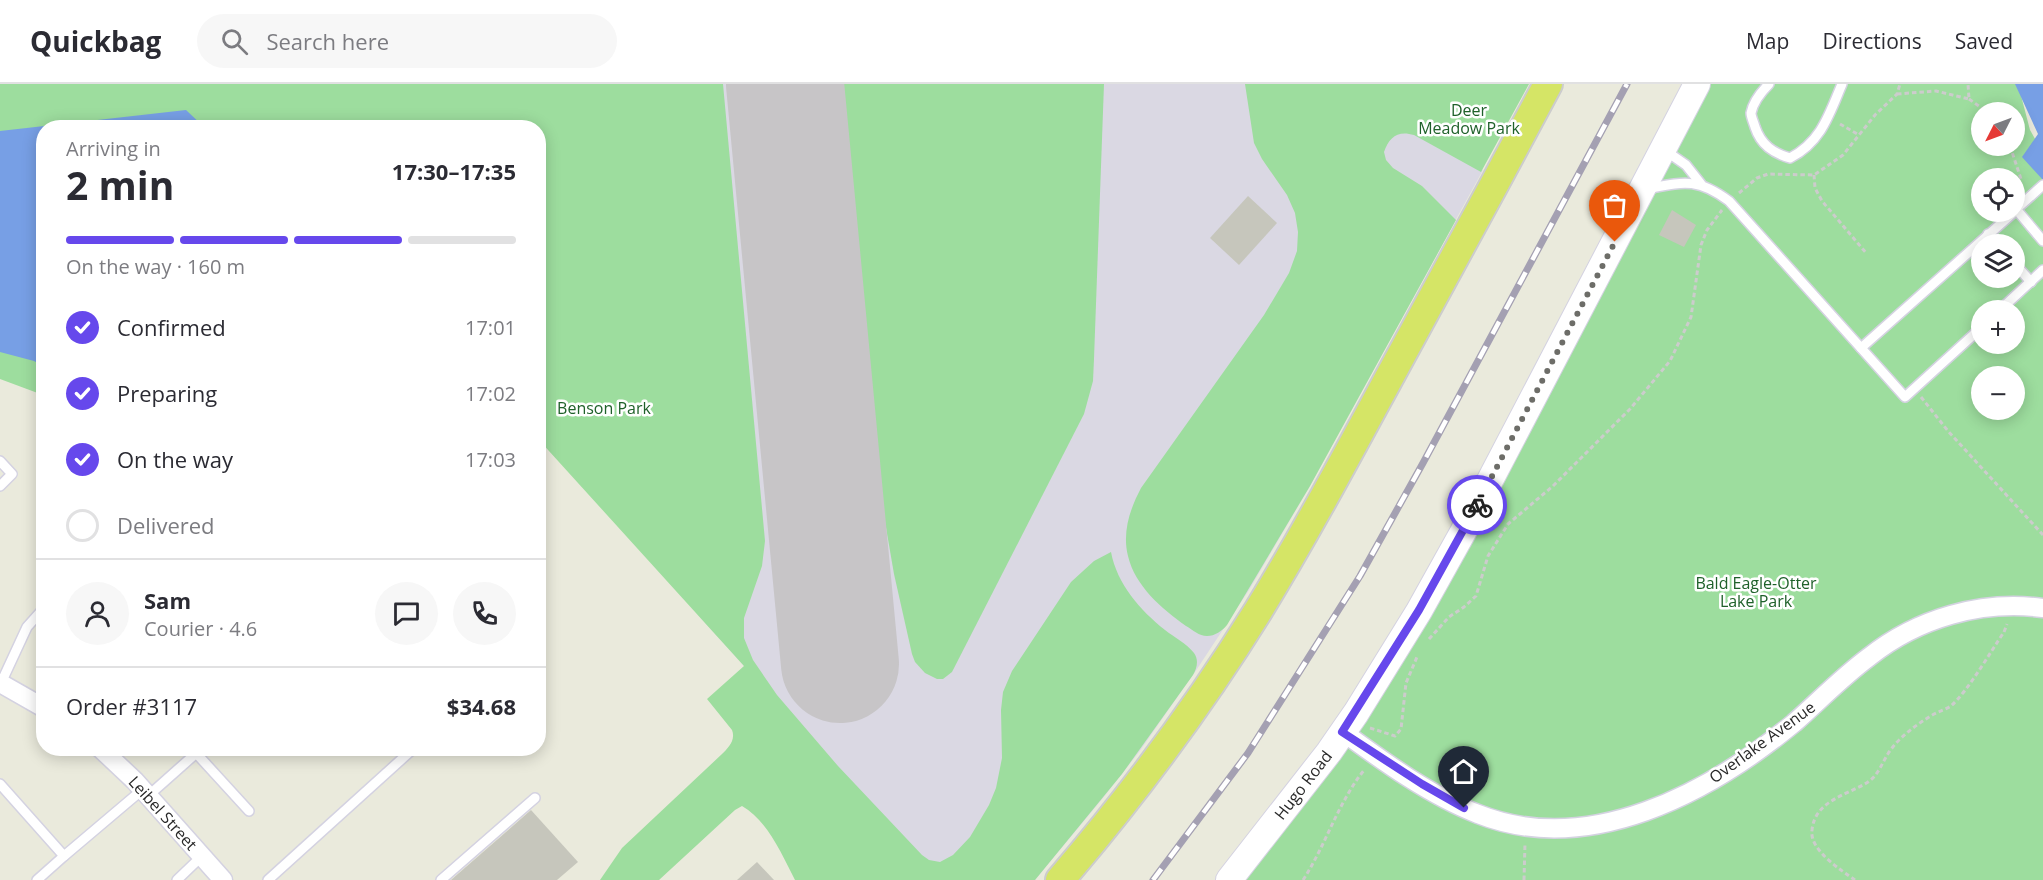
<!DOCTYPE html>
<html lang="en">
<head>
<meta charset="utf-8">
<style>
  body { margin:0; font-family:"Open Sans",sans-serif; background:#f7f7f7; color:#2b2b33; height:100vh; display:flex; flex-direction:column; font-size:22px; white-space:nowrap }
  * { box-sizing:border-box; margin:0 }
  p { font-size:20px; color:#7c7c81 }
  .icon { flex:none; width:33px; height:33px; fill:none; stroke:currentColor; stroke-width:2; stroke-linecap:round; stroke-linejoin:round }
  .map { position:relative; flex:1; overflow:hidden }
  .panel { position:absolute; left:36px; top:36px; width:510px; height:636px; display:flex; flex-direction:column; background:#fff; border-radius:24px; box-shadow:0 3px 15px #0003 }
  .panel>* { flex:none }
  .needle { width:39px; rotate:228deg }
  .buttons { position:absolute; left:1971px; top:18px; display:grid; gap:12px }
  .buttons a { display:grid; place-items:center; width:54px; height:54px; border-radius:50%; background:#fff; box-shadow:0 3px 15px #0003; font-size:30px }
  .pin { position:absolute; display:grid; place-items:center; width:51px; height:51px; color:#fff; margin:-62px -26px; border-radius:50% 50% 50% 0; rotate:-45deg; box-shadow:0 0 6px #0007 }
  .pin .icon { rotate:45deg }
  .courier { position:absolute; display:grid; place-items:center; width:60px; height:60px; margin:-30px; border:4px solid #6648ec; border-radius:50%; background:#fff; color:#222; box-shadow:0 2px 8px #0007 }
  .overview em { font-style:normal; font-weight:700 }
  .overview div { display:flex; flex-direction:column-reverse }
  .overview { display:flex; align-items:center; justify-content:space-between; height:102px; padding:0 30px }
  h1 { font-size:39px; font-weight:700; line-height:45px }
  .bar { display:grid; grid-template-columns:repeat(4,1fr); gap:9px 6px; align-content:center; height:72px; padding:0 30px }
  .bar i { height:8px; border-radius:4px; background:#e1e1e2 }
  .bar .on { background:#6648ec }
  .bar p { grid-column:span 4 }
  .line { display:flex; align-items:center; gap:15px; padding:0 30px; border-top:2px solid #e1e1e2 }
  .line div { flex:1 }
  .round { display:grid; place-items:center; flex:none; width:63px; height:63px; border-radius:32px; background:#f7f7f7 }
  ol { padding:0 30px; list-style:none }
  li { display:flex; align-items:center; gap:18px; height:66px }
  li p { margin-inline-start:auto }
  li .icon { padding:6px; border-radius:50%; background:#6648ec; color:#fff; stroke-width:4 }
  li:last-child { color:#7c7c81 }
  li i { width:33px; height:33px; border:3px solid #e1e1e2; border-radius:50% }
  header { display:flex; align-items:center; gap:36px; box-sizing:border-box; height:84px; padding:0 30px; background:#fff; border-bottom:2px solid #e1e1e2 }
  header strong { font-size:28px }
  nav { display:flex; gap:33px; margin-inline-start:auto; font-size:21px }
  .search { width:420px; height:54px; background:#f7f7f7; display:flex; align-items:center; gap:15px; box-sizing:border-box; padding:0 21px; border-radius:33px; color:#7c7c81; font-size:22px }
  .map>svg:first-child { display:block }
  .airport { fill:#dad8e3 }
  .green { fill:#9ddd9e; fill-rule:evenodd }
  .water { fill:#779fe5 }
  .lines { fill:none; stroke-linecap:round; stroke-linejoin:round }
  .runway { stroke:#c7c5c7; stroke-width:118 }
  .building { fill:#c6c6bc }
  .lane-casing { stroke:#d4d2e1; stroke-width:12 }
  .street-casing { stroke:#d4d2e1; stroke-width:21 }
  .secondary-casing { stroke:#d4d2e1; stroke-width:28 }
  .primary-casing { stroke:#ccc; stroke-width:32 }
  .path { stroke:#ccc; stroke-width:3; stroke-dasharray:4.5 3; stroke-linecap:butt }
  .lane { stroke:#fff; stroke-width:9 }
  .street { stroke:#fff; stroke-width:18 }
  .secondary { stroke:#fff; stroke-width:26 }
  .primary { stroke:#d5e566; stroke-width:28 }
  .rail-casing { stroke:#a4a0b2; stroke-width:7 }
  .rail { stroke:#fff; stroke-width:4.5; stroke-dasharray:14; stroke-linecap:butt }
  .done { stroke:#6d6d68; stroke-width:6; stroke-dasharray:0 10.8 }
  .route { stroke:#6648ec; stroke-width:8 }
  .labels { text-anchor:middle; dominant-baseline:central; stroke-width:5; stroke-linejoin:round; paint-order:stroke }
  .park-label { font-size:16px; fill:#1f612a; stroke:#fff }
  .street-label { font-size:16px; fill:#292929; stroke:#fff }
</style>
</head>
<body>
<header>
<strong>Quickbag</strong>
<div class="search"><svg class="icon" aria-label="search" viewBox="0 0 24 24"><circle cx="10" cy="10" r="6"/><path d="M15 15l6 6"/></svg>Search here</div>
<nav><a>Map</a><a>Directions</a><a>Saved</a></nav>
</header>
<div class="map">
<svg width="2043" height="796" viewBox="0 0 2043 796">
  <rect width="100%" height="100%" fill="#eaeadc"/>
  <path class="airport" d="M 626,0 L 1324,0 L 1483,86 L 1310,402 L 1249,506 L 1197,585 L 1139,668 L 1103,714 L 1035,796 L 938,796 L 698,531 Z"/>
  <g class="green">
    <path d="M 0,0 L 723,0 L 765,457 L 762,482 L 744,534 L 744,554 L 753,576 L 777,611 L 838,682 L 922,771 L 929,776 L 940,778 L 953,771 L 970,753 L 989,721 L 996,704 L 1002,674 L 1001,626 L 1003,608 L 1012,587 L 1071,498 L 1094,477 L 1111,468 C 1117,500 1140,526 1165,546 C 1174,553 1187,560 1194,569 C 1199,576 1197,584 1193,591 L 1122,690 L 1035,796 L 795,796 C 782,771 768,737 742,722 L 735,726 L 659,796 L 600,796 L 622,764 L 722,670 C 728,664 736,656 732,646 L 707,615 L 744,582 L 539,356 L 538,44 L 44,44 L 43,311 L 0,295 Z"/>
    <path d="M 842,0 L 1104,0 L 1094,275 L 1093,297 L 1084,330 L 952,588 L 943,595 L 937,595 L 925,589 L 915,578 L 912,570 L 894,490 L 884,432 Z"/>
    <path d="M 1245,0 L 1529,0 L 1481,88 L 1414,51 C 1398,46 1389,53 1384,68 L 1386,76 L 1393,84 L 1422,102 L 1456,136 L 1310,402 L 1227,541 C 1222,547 1215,552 1207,552 C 1199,552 1193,546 1186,542 C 1162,525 1135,502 1128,472 C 1122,448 1130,425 1141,404 L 1264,231 L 1289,189 L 1297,167 L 1298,148 L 1295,129 L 1287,111 L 1262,75 L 1254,59 Z"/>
    <path d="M 1697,0 L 2018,0 L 2030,46 L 2043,69 L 2043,796 L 1229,796 L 1329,668 ZM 1982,28 L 2014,28 L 2014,62 L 1982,62 ZM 1982,94 L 2014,94 L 2014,128 L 1982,128 ZM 1982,160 L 2014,160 L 2014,194 L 1982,194 ZM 1982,226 L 2014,226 L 2014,260 L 1982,260 ZM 1982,292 L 2014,292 L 2014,326 L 1982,326 Z"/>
  </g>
  <g class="water">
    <path d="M 2015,0 L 2043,0 L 2043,96 L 2022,73 L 2038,50 Z"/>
    <path d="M 186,26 L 204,43 L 44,44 L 43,282 L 34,277 L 0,268 L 0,47 Z"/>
  </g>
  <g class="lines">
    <path class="runway" d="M 785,0 L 840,580"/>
  </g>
  <g class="building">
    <path d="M 1248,112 L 1277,139 L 1239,181 L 1210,154 Z"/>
    <path d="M 1672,126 L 1696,141 L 1684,163 L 1659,151 Z"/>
    <path d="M 531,726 L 578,778 L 557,796 L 451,796 Z"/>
    <path d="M 757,778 L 774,796 L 737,796 Z"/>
  </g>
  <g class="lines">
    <defs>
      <g id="lane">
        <path d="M 1769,0 C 1761,8 1753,18 1751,29 C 1751,33 1754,39 1755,43 C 1761,61 1773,69 1790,74 C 1821,58 1829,31 1842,0"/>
        <path d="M 1663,65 L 1686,81 L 1701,100"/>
        <path d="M 1646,105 C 1683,98 1697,93 1729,117 L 1905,313 L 1982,243"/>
        <path d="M 2016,125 L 2043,157"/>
        <path d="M 2014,127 L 2043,101"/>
        <path d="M 1988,150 L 1998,160"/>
        <path d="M 2014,179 L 2031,198"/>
        <path d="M 2000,226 L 2043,186"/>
        <path d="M 1861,264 L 2014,128"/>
        <path d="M 0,377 L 12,390 L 0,402"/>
        <path d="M 1,599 L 27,543 L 44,524"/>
        <path d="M 196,669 L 249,727"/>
        <path d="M 0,700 L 64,772 L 142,706"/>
        <path d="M 148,712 L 202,664"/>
        <path d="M 37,796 L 64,772"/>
        <path d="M 177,796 L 202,772"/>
        <path d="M 268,796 L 414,664"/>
        <path d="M 441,796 L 535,714"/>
      </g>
      <g id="street">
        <path d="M 0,599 L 44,624"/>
        <path d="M 1343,648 C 1384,678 1431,712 1478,730 C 1589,774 1709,709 1794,639 C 1819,617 1842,593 1869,573 C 1918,534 1981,516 2043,524"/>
        <path d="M 100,664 L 135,697 L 223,796"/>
      </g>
      <path id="secondary" d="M 1229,796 L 1329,668 L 1356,629 L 1419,527 L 1463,448 L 1697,0"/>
      <path id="primary" d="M 1060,796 C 1132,712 1199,622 1258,527 C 1307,447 1351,364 1396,281 C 1447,188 1498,94 1548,0"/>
    </defs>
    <use href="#lane" class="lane-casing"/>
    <use href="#street" class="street-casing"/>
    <use href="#secondary" class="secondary-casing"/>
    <use href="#primary" class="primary-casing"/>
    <g class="path">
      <path d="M 1897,10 L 1936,7 L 1969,15 L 1968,0"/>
      <path d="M 1969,15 L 1987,28"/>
      <path d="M 1840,40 L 1859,51"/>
      <path d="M 2010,62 L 2021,95 L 2020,103"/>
      <path d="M 1814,91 L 1815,104 L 1822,117 L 1867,170"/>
      <path d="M 1739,109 L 1757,94 L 1768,90 L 1814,91 L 1843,71 L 1875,31 L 1897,10 L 1900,0"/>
      <path d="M 1921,313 L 1948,347 L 2043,451"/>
      <path d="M 1429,555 L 1449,533 L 1464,523 L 1476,512 L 1488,472 L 1508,440 L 1553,402 L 1630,325 L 1670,277 L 1691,233 L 1701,161 L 1707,146 L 1722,126"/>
      <path d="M 1370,644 L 1395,652 L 1401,645 L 1406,599 L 1417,573"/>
      <path d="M 1303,796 C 1326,761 1338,718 1365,685"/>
      <path d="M 1524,796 L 1525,759"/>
      <path d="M 1855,796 C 1841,786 1809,766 1812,746 C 1815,716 1848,711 1868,698 C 1880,690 1883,675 1892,664 C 1903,650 1919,639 1934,630 C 1940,627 1946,625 1951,622 C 1968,607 1991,567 2004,548 L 2007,540"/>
    </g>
    <use href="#lane" class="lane"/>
    <use href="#street" class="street"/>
    <use href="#secondary" class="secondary"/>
    <use href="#primary" class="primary"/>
    <defs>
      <path id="rail" d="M 1153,796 L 1248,669 L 1360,492 L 1423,379 L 1627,0"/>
    </defs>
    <use href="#rail" class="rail-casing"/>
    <use href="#rail" class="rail"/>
  </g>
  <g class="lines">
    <path class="done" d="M 1477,421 L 1615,158"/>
    <path class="route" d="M 1464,724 L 1422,700 L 1342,648 L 1419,526 L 1477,421"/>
  </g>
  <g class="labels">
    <g class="park-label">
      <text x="1469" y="26">Deer<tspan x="1469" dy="18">Meadow Park</tspan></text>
      <text x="604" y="324">Benson Park</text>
      <text x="1756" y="499">Bald Eagle-Otter<tspan x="1756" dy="18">Lake Park</tspan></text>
    </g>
    <g class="street-label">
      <text transform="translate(1762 658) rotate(-36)">Overlake Avenue</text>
      <text transform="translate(1303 701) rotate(-52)">Hugo Road</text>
      <text transform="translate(163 729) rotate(48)">Leibel Street</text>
    </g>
  </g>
</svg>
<div class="buttons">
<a><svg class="needle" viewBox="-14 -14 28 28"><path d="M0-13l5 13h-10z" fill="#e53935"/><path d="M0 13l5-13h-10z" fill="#7c7c81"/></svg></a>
<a><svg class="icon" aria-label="locate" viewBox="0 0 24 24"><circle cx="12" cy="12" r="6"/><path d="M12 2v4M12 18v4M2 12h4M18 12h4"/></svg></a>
<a><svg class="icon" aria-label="layers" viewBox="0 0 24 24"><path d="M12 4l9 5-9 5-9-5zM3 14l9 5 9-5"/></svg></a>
<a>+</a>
<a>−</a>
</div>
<div class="pin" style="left:1615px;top:158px;background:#ea580c"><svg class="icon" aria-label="bag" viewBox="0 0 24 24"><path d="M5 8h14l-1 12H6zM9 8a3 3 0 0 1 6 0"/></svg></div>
<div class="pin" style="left:1464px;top:724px;background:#1f2937"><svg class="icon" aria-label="home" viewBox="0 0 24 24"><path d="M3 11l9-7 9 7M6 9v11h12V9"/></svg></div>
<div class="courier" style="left:1477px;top:421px"><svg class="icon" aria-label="bike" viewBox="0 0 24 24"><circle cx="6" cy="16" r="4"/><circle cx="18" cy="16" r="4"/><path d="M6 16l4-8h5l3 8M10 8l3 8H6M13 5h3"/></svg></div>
<section class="panel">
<div class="overview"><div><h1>2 min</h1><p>Arriving in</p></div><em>17:30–17:35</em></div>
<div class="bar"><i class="on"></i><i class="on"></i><i class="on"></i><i></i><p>On the way · 160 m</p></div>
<ol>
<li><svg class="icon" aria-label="check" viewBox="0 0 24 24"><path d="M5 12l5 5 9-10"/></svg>Confirmed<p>17:01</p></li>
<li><svg class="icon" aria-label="check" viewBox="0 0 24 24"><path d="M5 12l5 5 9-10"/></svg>Preparing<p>17:02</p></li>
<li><svg class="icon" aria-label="check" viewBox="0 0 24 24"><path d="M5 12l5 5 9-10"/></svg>On the way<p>17:03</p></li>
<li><i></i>Delivered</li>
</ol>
<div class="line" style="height:108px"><a class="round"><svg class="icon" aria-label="person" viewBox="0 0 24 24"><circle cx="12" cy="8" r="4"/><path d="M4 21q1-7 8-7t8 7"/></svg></a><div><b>Sam</b><p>Courier · 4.6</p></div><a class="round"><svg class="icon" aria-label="chat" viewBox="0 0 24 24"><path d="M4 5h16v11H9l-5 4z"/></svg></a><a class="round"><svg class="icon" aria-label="phone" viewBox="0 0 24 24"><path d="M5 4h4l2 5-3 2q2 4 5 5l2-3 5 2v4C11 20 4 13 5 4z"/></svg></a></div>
<div class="line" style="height:78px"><div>Order #3117</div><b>$34.68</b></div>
</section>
</div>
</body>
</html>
